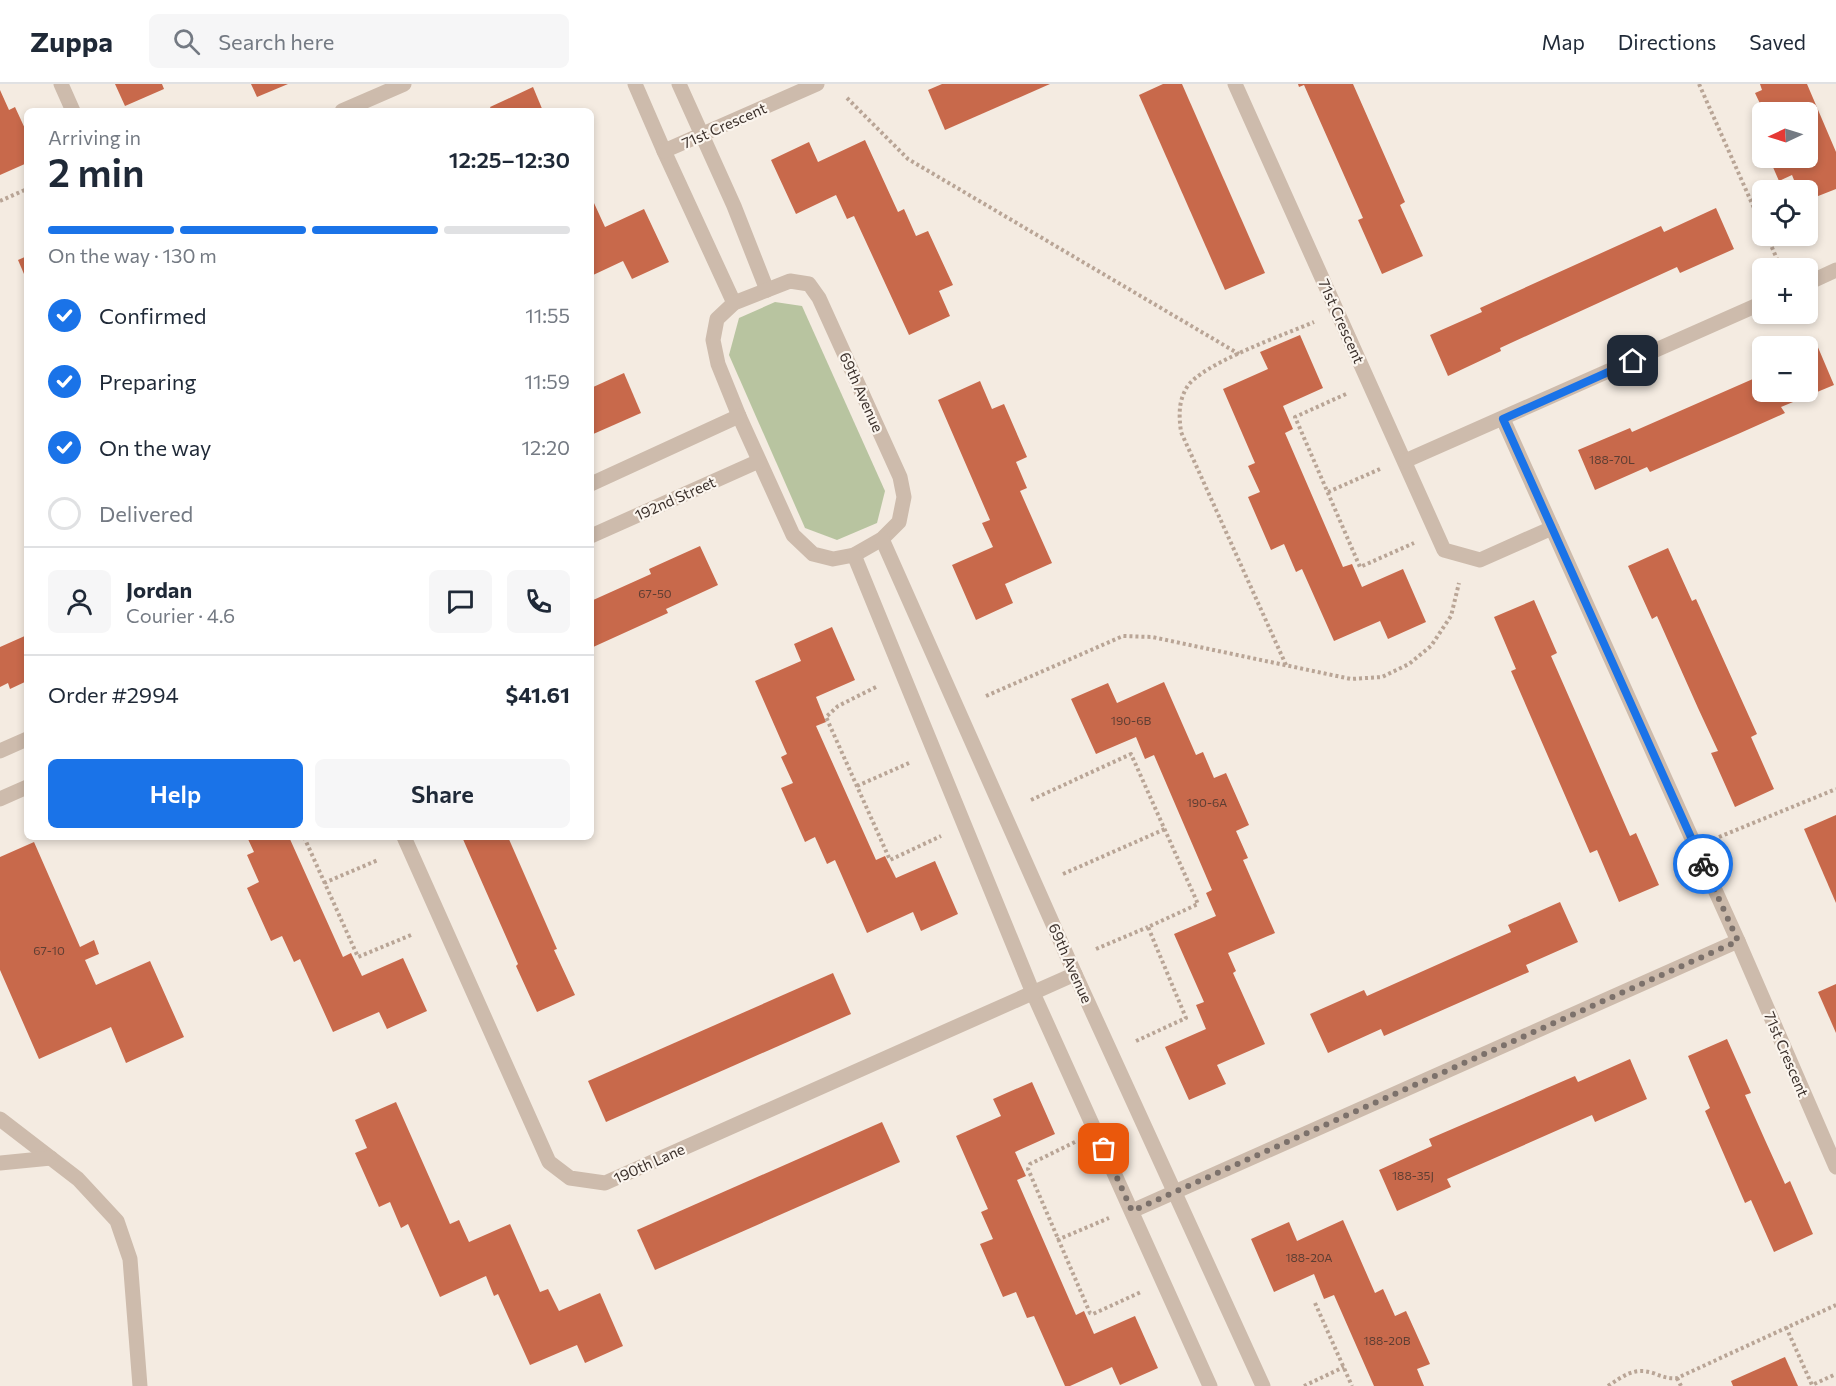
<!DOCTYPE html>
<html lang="en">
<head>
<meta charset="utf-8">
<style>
  body { margin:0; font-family:Commissioner,sans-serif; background:#f6f6f7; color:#1f2937; height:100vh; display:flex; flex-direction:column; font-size:22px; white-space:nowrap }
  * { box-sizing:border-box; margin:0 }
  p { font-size:20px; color:#747a83 }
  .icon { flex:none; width:33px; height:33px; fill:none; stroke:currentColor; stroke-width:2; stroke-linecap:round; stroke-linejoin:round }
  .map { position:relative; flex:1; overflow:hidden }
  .drawer { position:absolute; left:24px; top:24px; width:570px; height:732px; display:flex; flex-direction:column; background:#fff; border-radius:9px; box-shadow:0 3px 9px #0003 }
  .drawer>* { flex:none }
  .needle { width:39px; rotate:266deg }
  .fabs { position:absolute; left:1752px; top:18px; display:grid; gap:12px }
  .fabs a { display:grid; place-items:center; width:66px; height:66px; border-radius:9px; background:#fff; box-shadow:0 3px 9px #0003; font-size:30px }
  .pin { position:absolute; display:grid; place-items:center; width:51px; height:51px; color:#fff; margin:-26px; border-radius:12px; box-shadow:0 3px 9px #0006 }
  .courier { position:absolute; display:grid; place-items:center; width:60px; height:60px; margin:-30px; border:4px solid #1a73e8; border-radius:50%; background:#fff; color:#222; box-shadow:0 2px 8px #0007 }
  .head em { font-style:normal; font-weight:600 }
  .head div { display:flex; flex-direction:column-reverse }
  .head { display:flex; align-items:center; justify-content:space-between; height:102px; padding:0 24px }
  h1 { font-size:39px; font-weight:600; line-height:45px }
  .bar { display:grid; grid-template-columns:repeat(4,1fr); gap:9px 6px; align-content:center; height:72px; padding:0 24px }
  .bar i { height:8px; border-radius:4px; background:#e0e1e3 }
  .bar .active { background:#1a73e8 }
  .bar p { grid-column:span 4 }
  .line { display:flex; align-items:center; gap:15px; padding:0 24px; border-top:2px solid #e0e1e3 }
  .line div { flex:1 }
  .round { display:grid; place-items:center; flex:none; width:63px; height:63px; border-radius:9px; background:#f6f6f7 }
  ol { padding:0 24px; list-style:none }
  li { display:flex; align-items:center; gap:18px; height:66px }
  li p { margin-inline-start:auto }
  li .icon { padding:6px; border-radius:50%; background:#1a73e8; color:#fff; stroke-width:4 }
  li:last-child { color:#747a83 }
  li i { width:33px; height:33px; border:3px solid #e0e1e3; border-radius:50% }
  .button { display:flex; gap:12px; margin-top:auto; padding:12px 24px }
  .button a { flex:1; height:69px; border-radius:9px; background:#1a73e8; color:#fff; font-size:24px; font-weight:600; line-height:69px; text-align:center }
  .button a+a { background:#f6f6f7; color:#1f2937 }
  header { display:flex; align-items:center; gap:36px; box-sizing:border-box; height:84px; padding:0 30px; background:#fff; border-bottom:2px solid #e0e1e3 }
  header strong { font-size:28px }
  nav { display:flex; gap:33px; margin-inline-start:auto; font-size:21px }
  .search { width:420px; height:54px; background:#f6f6f7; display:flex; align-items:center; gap:15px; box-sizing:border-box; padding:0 21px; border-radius:9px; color:#747a83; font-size:22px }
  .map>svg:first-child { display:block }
  .green { fill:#b8c4a0 }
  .building { fill:#c8694b }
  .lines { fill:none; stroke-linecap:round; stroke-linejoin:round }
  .path { stroke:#b9a596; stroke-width:4; stroke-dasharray:3 3; stroke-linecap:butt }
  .minor { stroke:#cdbbac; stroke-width:15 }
  .done { stroke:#7c716b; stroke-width:6; stroke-dasharray:0 10.8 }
  .route { stroke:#1a73e8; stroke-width:8 }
  .labels { text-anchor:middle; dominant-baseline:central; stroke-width:4.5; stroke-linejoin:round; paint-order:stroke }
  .number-label { font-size:12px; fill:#5e3e33 }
  .street-label { font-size:15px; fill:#3b302b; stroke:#fbf5ee }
</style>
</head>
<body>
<header>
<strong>Zuppa</strong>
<div class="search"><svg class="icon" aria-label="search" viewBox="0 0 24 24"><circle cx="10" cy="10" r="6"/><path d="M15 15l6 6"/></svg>Search here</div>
<nav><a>Map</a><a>Directions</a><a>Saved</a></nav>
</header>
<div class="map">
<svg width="1836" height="1302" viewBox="0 0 1836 1302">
  <rect width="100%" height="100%" fill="#f4ebe1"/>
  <path class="green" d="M 775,218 L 802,222 L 885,407 L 877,439 L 837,456 L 805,444 L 729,271 L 739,234 Z"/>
  <g class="building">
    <path d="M 115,0 L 162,0 L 164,5 L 125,22 Z"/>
    <path d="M 251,0 L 288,0 L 257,13 Z"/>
    <path d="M 942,0 L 1050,0 L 945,46 L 928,6 Z"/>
    <path d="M 1163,0 L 1182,0 L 1265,189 L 1225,206 L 1139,11 Z"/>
    <path d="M 1298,0 L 1353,0 L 1405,118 L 1400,121 L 1423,172 L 1382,190 L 1358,136 L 1363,134 L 1304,1 L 1299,3 Z"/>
    <path d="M 1760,0 L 1807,0 L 1836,68 L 1836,105 L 1808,116 L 1808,106 L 1798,106 L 1792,91 L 1779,97 L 1769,74 L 1808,74 L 1808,28 L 1764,28 L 1755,9 L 1762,6 Z"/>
    <path d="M 533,3 L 543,27 L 492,27 L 490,23 Z"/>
    <path d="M 0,6 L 9,26 L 15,23 L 27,49 L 27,79 L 0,91 Z"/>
    <path d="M 1762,36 L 1762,59 L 1754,41 Z"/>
    <path d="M 865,56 L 898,128 L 904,125 L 916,152 L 928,147 L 953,201 L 939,207 L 950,232 L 909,251 L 854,132 L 847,135 L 836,111 L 796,130 L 771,76 L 809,58 L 818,78 Z"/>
    <path d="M 594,119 L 605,143 L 644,125 L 669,178 L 632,195 L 623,177 L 591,192 L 591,121 Z"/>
    <path d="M 1716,124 L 1734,165 L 1680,189 L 1677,183 L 1500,264 L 1501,267 L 1448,292 L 1430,251 L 1482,228 L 1480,224 L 1661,142 L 1664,148 Z"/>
    <path d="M 27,172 L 27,197 L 18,176 Z"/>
    <path d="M 1300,251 L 1323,304 L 1283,322 L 1293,345 L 1285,349 L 1343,483 L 1352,480 L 1362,503 L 1403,485 L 1426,538 L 1388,555 L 1380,537 L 1334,557 L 1302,485 L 1296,488 L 1284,460 L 1271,466 L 1248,413 L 1260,408 L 1248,382 L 1255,379 L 1223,305 L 1268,285 L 1260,268 Z"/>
    <path d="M 1817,261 L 1834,301 L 1781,323 L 1785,329 L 1738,350 L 1650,388 L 1647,383 L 1595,406 L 1578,366 L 1630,344 L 1632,348 L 1762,291 L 1762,308 L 1808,308 L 1808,265 Z"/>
    <path d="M 624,289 L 641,329 L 591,351 L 591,304 Z"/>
    <path d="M 980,297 L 992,325 L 1004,320 L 1027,373 L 1016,378 L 1027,404 L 1020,407 L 1052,479 L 1005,500 L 1013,519 L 976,536 L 952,481 L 993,463 L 982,439 L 990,436 L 938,316 Z"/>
    <path d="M 700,462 L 718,501 L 666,525 L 668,529 L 591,564 L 591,517 L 651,490 L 649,485 Z"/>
    <path d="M 1668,464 L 1692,517 L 1696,515 L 1757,650 L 1751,653 L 1774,705 L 1735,723 L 1711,669 L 1718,667 L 1698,624 L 1657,532 L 1652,535 L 1628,482 Z"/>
    <path d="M 1534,516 L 1557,569 L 1551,572 L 1630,752 L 1636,749 L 1659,801 L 1619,818 L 1597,766 L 1590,769 L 1511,587 L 1516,585 L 1494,533 Z"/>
    <path d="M 832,543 L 855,596 L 816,613 L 826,638 L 816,642 L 876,776 L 885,772 L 896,794 L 935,777 L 958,830 L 921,847 L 913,828 L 867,849 L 835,776 L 827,780 L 815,753 L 805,758 L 781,704 L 793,699 L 781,673 L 787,670 L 755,597 L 801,577 L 794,560 Z"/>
    <path d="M 27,551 L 27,597 L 10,605 L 8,599 L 0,603 L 0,563 Z"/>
    <path d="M 1164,598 L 1196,671 L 1203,668 L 1214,694 L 1226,689 L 1249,741 L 1236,747 L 1248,774 L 1243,776 L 1275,849 L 1228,869 L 1236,887 L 1233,889 L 1265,960 L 1217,981 L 1226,1000 L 1189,1016 L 1165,963 L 1206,945 L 1196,921 L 1204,918 L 1174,850 L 1216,832 L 1206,809 L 1212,806 L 1154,671 L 1145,675 L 1136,653 L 1096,670 L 1071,615 L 1108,599 L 1117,619 Z"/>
    <path d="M 1836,731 L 1836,819 L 1804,745 Z"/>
    <path d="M 247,753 L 289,753 L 343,873 L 351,869 L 362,892 L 403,874 L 427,927 L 387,945 L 379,928 L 333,948 L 300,875 L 294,878 L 282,852 L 271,857 L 247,804 L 259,798 L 247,771 L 254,768 Z"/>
    <path d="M 462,753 L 508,753 L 557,865 L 554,866 L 575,911 L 537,928 L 516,882 L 518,880 Z"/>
    <path d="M 34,758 L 80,863 L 94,856 L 99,870 L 85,876 L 96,901 L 150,877 L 184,953 L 126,979 L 111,943 L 39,975 L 0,886 L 0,773 Z"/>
    <path d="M 1560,818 L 1578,858 L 1526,881 L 1529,888 L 1429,932 L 1384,952 L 1381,945 L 1328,969 L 1310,930 L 1364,906 L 1367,912 L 1459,871 L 1511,848 L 1508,841 Z"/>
    <path d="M 833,889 L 851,930 L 606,1038 L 588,997 Z"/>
    <path d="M 1836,900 L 1836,949 L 1818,908 Z"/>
    <path d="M 1727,955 L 1751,1009 L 1745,1011 L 1765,1056 L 1785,1100 L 1790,1097 L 1813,1150 L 1774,1168 L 1751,1116 L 1745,1119 L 1705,1027 L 1710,1024 L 1688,972 Z"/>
    <path d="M 1630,975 L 1647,1015 L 1595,1038 L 1592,1031 L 1447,1095 L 1451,1103 L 1397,1127 L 1379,1086 L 1432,1062 L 1429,1055 L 1575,992 L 1578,998 Z"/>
    <path d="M 1032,998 L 1055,1050 L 1015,1068 L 1026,1092 L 1017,1096 L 1076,1231 L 1084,1227 L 1094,1250 L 1135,1232 L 1158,1284 L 1120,1301 L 1112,1283 L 1070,1302 L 1065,1302 L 1034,1232 L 1027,1234 L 1016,1208 L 1003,1213 L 980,1160 L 993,1155 L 981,1128 L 988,1125 L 956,1052 L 1001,1032 L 993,1015 Z"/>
    <path d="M 396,1018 L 450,1140 L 459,1136 L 469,1158 L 510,1140 L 540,1208 L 548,1205 L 559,1227 L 600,1209 L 623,1262 L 585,1279 L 577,1261 L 530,1281 L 498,1210 L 494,1212 L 486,1192 L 440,1213 L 408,1140 L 401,1144 L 390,1118 L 379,1123 L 355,1069 L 367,1064 L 355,1036 Z"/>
    <path d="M 882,1038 L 900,1078 L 655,1186 L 637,1146 Z"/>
    <path d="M 1343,1136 L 1375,1209 L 1383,1205 L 1395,1232 L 1406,1227 L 1430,1280 L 1417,1285 L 1424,1302 L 1374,1302 L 1334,1211 L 1324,1215 L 1314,1190 L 1274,1208 L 1251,1155 L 1289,1138 L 1297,1157 Z"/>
    <path d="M 1785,1273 L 1798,1302 L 1733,1302 L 1731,1297 Z"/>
  </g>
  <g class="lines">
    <g class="path">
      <path d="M 1699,0 L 1762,142"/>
      <path d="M 847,14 L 908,75 L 1239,270"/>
      <path d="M 0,117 L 27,105"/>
      <path d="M 1767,152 L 1780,182"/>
      <path d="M 1346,310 L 1295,333 L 1360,483 L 1414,459"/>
      <path d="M 1328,408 L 1380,385"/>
      <path d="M 1286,581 L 1181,348 C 1179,332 1178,318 1187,303 C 1201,280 1286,250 1314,238"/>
      <path d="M 876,603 L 838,622 L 826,633 L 890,776 L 941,752"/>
      <path d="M 986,612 L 1123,552 L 1152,553 L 1351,595 L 1382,593 L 1409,580 L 1431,562 L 1451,532 L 1459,499"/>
      <path d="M 857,702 L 909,679"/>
      <path d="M 1031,716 L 1131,670 L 1198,820 L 1148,843 L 1186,934 L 1136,957"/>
      <path d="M 304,753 L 358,873 L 411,851"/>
      <path d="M 1719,753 L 1836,705"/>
      <path d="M 1063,790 L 1165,745"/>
      <path d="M 324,799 L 378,776"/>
      <path d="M 1096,865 L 1148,843"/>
      <path d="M 1075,1058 L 1030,1080 L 1028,1085 L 1090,1229 L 1093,1230 L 1141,1208"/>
      <path d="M 1057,1156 L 1109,1134"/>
      <path d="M 1315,1219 L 1352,1302"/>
      <path d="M 1786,1243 L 1812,1301 L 1836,1290"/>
      <path d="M 1677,1294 L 1681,1302"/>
      <path d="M 1304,1302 L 1344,1283"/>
      <path d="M 1608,1302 C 1623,1292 1634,1283 1653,1289 C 1661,1292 1668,1295 1677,1294 L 1836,1221"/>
    </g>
    <g class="minor">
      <path d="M 61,0 L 73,27"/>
      <path d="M 635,0 L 664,67 L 734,219"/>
      <path d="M 679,0 L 734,122 L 767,206"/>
      <path d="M 1235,0 L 1444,466 L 1480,476 L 1552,444"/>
      <path d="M 342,27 L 404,0"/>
      <path d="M 664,67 L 817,0"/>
      <path d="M 790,197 L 809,200 L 819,214 L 900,393 L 904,413 L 899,438 L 882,455 L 854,471 L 833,475 L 813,470 L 793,451 L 739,332 L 718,280 L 713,256 L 717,235 L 734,219 Z"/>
      <path d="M 1808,199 L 1836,186"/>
      <path d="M 1503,335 L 1738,857 L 1836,1083"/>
      <path d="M 1405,377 L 1762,219"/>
      <path d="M 591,400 L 739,332"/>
      <path d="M 591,452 L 759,377"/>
      <path d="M 882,455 L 1075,890 L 1263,1302"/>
      <path d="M 854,471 L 1033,909 L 1210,1302"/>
      <path d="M 0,667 L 27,655"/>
      <path d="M 0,715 L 27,703"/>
      <path d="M 404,753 L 549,1078 L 570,1094 L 605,1099 L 1075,890"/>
      <path d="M 0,1035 L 78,1095 L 117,1137 L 130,1175 L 140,1302"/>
      <path d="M 0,1079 L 51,1074"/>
      <path d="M 1132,1127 L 1738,857"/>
    </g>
  </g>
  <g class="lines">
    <path class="done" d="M 1104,1065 L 1132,1127 L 1738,857 L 1703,780"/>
    <path class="route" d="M 1633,277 L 1503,335 L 1703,780"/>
  </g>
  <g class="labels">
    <g class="number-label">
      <text x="1612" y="375">188-70L</text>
      <text x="655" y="509">67-50</text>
      <text x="1131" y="636">190-6B</text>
      <text x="1207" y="718">190-6A</text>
      <text x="49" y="866">67-10</text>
      <text x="1413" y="1091">188-35J</text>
      <text x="1309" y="1173">188-20A</text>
      <text x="1387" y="1256">188-20B</text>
    </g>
    <g class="street-label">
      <text transform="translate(724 41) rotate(-24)">71st Crescent</text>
      <text transform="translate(1342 237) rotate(66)">71st Crescent</text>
      <text transform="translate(862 308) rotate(66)">69th Avenue</text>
      <text transform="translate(675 414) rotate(-24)">192nd Street</text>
      <text transform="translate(1071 879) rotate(66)">69th Avenue</text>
      <text transform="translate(1787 970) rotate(67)">71st Crescent</text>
      <text transform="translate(649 1079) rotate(-24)">190th Lane</text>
    </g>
  </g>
</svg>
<div class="fabs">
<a><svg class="needle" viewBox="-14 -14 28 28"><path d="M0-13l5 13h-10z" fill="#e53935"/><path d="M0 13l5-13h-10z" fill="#747a83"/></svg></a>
<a><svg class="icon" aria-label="locate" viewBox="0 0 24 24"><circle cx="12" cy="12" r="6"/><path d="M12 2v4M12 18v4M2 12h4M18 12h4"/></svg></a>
<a>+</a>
<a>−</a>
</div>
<div class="pin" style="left:1104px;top:1065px;background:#ea580c"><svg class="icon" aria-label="bag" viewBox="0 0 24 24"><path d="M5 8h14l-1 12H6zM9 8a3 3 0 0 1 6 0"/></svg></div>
<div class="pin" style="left:1633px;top:277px;background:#1f2937"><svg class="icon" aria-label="home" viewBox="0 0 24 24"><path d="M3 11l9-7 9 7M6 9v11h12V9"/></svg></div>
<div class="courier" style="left:1703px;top:780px"><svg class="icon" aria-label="bike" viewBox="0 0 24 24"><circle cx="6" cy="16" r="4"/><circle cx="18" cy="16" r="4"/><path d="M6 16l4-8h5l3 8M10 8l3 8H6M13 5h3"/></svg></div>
<section class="drawer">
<div class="head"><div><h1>2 min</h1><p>Arriving in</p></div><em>12:25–12:30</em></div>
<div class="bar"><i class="active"></i><i class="active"></i><i class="active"></i><i></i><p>On the way · 130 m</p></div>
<ol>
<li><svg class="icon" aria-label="check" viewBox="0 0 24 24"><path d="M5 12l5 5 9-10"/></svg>Confirmed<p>11:55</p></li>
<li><svg class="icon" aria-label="check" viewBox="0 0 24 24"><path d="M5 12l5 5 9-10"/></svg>Preparing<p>11:59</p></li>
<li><svg class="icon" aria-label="check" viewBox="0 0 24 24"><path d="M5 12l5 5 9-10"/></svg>On the way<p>12:20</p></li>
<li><i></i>Delivered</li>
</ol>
<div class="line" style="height:108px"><a class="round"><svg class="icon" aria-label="person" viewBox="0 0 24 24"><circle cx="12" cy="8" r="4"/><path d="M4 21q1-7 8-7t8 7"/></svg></a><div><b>Jordan</b><p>Courier · 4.6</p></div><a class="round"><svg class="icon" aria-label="chat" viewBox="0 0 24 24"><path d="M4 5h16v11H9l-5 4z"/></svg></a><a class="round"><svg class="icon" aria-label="phone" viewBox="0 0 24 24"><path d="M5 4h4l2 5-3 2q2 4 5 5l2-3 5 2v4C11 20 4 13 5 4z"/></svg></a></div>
<div class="line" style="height:78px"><div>Order #2994</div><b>$41.61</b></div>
<div class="button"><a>Help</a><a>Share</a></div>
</section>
</div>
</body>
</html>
